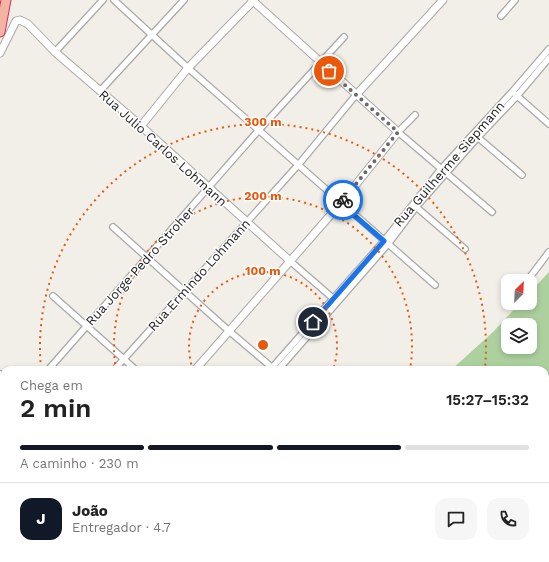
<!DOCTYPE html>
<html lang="pt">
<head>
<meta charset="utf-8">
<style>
  body { margin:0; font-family:"Work Sans",sans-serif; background:#f6f6f6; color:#222; height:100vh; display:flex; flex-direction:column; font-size:15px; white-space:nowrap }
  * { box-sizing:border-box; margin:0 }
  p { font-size:13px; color:#767676 }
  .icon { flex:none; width:22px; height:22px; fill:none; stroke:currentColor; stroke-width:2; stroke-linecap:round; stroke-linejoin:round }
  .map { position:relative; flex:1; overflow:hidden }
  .panel { position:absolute; left:0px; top:366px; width:549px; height:196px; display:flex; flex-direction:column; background:#fff; border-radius:12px 12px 0 0; box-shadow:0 2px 6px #0003 }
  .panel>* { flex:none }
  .needle { width:26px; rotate:24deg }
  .fabs { position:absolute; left:501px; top:274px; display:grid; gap:8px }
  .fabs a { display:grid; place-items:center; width:36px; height:36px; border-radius:8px; background:#fff; box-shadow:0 2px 6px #0003; font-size:20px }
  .pin { position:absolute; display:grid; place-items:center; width:34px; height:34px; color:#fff; margin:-17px; border:2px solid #fff; border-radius:50%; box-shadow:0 1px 4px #0007 }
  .courier { position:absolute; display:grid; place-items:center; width:40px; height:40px; margin:-20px; border:3px solid #1a73e8; border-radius:50%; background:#fff; color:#222; box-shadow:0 1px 5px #0007 }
  .overview em { font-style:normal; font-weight:600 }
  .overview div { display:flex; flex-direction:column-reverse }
  .overview { display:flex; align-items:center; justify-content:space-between; height:68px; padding:0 20px }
  h1 { font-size:26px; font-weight:600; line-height:30px }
  .bar { display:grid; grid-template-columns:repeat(4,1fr); gap:6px 4px; align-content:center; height:48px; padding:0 20px }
  .bar i { height:5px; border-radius:3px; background:#e0e0e0 }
  .bar .selected { background:#111827 }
  .bar p { grid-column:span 4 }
  .line { display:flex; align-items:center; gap:10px; padding:0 20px; border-top:1px solid #e0e0e0 }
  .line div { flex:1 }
  .round { display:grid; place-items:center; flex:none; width:42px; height:42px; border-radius:12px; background:#f6f6f6 }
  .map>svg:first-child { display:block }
  .forest { fill:#add19e; fill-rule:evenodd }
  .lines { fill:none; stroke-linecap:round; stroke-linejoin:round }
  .minor-casing { stroke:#a9a9a9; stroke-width:8 }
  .tertiary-casing { stroke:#a9a9a9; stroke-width:9 }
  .trunk-casing { stroke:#dc2a67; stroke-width:11 }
  .minor { stroke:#fff; stroke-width:5.5 }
  .tertiary { stroke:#fff; stroke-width:7 }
  .trunk { stroke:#f2b4a3; stroke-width:9 }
  .done { stroke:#6b6a68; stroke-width:4; stroke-dasharray:0 7.2 }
  .route { stroke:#1a73e8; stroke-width:5 }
  .ring { fill:none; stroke:#e8590c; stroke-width:2; stroke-dasharray:2 4 }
  .labels { text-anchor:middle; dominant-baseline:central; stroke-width:3; stroke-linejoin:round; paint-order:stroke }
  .street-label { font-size:13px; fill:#222; stroke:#fff }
  .centre { fill:#e8590c; stroke:#fff; stroke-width:2 }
  .ring-label { font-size:12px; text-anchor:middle; font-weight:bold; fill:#e8590c; stroke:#fff; stroke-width:3; stroke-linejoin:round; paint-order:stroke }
</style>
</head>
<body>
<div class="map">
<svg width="549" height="562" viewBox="0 0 549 562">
  <rect width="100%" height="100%" fill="#f2efe9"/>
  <path class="forest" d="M 549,272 L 549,562 L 319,562 L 321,558 L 545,558 L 545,370 L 451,370 L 493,332 L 520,303 L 530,303 L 530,292 ZM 508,325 L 530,325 L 530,347 L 508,347 Z"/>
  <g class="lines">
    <defs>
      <g id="minor">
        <path d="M 114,0 L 188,68 L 435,285"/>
        <path d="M 501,16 L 515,0"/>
        <path d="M 55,52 L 103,0"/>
        <path d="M 100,91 L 184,0"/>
        <path d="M 515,94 L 549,124"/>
        <path d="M 415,115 L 398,132 L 492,212"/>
        <path d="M 475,135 L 522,175"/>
        <path d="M 415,206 L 465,249"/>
        <path d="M 113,227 L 229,331 L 275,370"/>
        <path d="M 290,261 L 335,300"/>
        <path d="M 527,281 L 549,252"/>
        <path d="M 53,296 L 136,370"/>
        <path d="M 48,370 L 258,131 L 344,37"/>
        <path d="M 114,370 L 299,164 L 356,95"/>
        <path d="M 270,370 L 384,241 L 441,169 L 512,92 L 549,49"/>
        <path d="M 278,370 L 388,244 L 416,207 L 478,137 L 517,96 L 549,58"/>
        <path d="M 0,374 L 4,378"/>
        <path d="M 0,389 L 4,385"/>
        <path d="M 0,441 L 4,445"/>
        <path d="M 1,531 L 4,534"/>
        <path d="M 122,558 L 127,562"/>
        <path d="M 103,562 L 107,558"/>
        <path d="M 111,562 L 115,558"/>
      </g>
      <g id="tertiary">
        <path d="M 0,53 L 16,21 L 20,20 L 28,24 L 55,52 L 141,126 L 290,261"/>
        <path d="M 356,95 L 443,0"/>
        <path d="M 141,126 L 188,68 L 254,0"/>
        <path d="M 195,370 L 341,203 L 398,132 L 252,0"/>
        <path d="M 26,562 L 29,558"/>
      </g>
      <path id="trunk" d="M 0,32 L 6,0"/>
    </defs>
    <use href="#minor" class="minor-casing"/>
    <use href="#tertiary" class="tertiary-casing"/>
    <use href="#trunk" class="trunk-casing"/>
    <use href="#minor" class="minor"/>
    <use href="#tertiary" class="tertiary"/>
    <use href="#trunk" class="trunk"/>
  </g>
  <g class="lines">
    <path class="done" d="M 329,71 L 398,132 L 343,200"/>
    <path class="route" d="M 313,322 L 384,241 L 340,203 L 343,200"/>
  </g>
  <g class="ring">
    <path d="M193 370A74 74 0 1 1 333 370"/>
    <path d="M116 370A149 149 0 1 1 410 370"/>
    <path d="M328 558A223 223 0 0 1 315 562M211 562A223 223 0 0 1 198 558M41 368A223 223 0 1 1 485 368"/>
  </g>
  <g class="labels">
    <g class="street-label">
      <text transform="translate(163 148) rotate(42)">Rua Julio Carlos Lohmann</text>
      <text transform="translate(449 164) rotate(-49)">Rua Guilherme Siepmann</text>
      <text transform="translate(140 266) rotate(-48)">Rua Jorge Pedro Stroher</text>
      <text transform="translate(199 275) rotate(-48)">Rua Ermindo Lohmann</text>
    </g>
  </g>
  <circle cx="263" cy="345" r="6" class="centre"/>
  <g class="ring-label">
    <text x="263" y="126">300 m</text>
    <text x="263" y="200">200 m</text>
    <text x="263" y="275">100 m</text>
  </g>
</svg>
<div class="fabs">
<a><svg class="needle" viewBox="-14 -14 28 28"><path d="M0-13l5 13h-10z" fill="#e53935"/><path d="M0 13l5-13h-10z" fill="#767676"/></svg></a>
<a><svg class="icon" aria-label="layers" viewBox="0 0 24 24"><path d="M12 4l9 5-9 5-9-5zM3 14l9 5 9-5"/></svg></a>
</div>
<div class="pin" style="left:329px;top:71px;background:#ea580c"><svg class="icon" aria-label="bag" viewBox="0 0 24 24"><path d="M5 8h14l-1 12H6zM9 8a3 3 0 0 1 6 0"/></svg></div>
<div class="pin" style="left:313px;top:322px;background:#1f2937"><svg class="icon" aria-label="home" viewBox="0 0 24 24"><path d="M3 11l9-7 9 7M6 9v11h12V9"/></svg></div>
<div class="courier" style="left:343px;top:200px"><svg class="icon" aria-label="bike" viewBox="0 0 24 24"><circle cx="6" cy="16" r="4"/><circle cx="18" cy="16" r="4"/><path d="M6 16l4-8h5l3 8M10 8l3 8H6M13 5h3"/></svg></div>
<section class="panel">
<div class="overview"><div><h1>2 min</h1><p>Chega em</p></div><em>15:27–15:32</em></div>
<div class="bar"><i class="selected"></i><i class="selected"></i><i class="selected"></i><i></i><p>A caminho · 230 m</p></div>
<div class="line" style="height:72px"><b class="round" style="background:#111827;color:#fff">J</b><div><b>João</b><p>Entregador · 4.7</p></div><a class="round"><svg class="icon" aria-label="chat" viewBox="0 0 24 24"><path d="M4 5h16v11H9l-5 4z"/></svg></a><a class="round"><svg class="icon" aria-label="phone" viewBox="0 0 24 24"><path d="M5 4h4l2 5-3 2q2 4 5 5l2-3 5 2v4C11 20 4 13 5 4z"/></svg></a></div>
</section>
</div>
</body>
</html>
